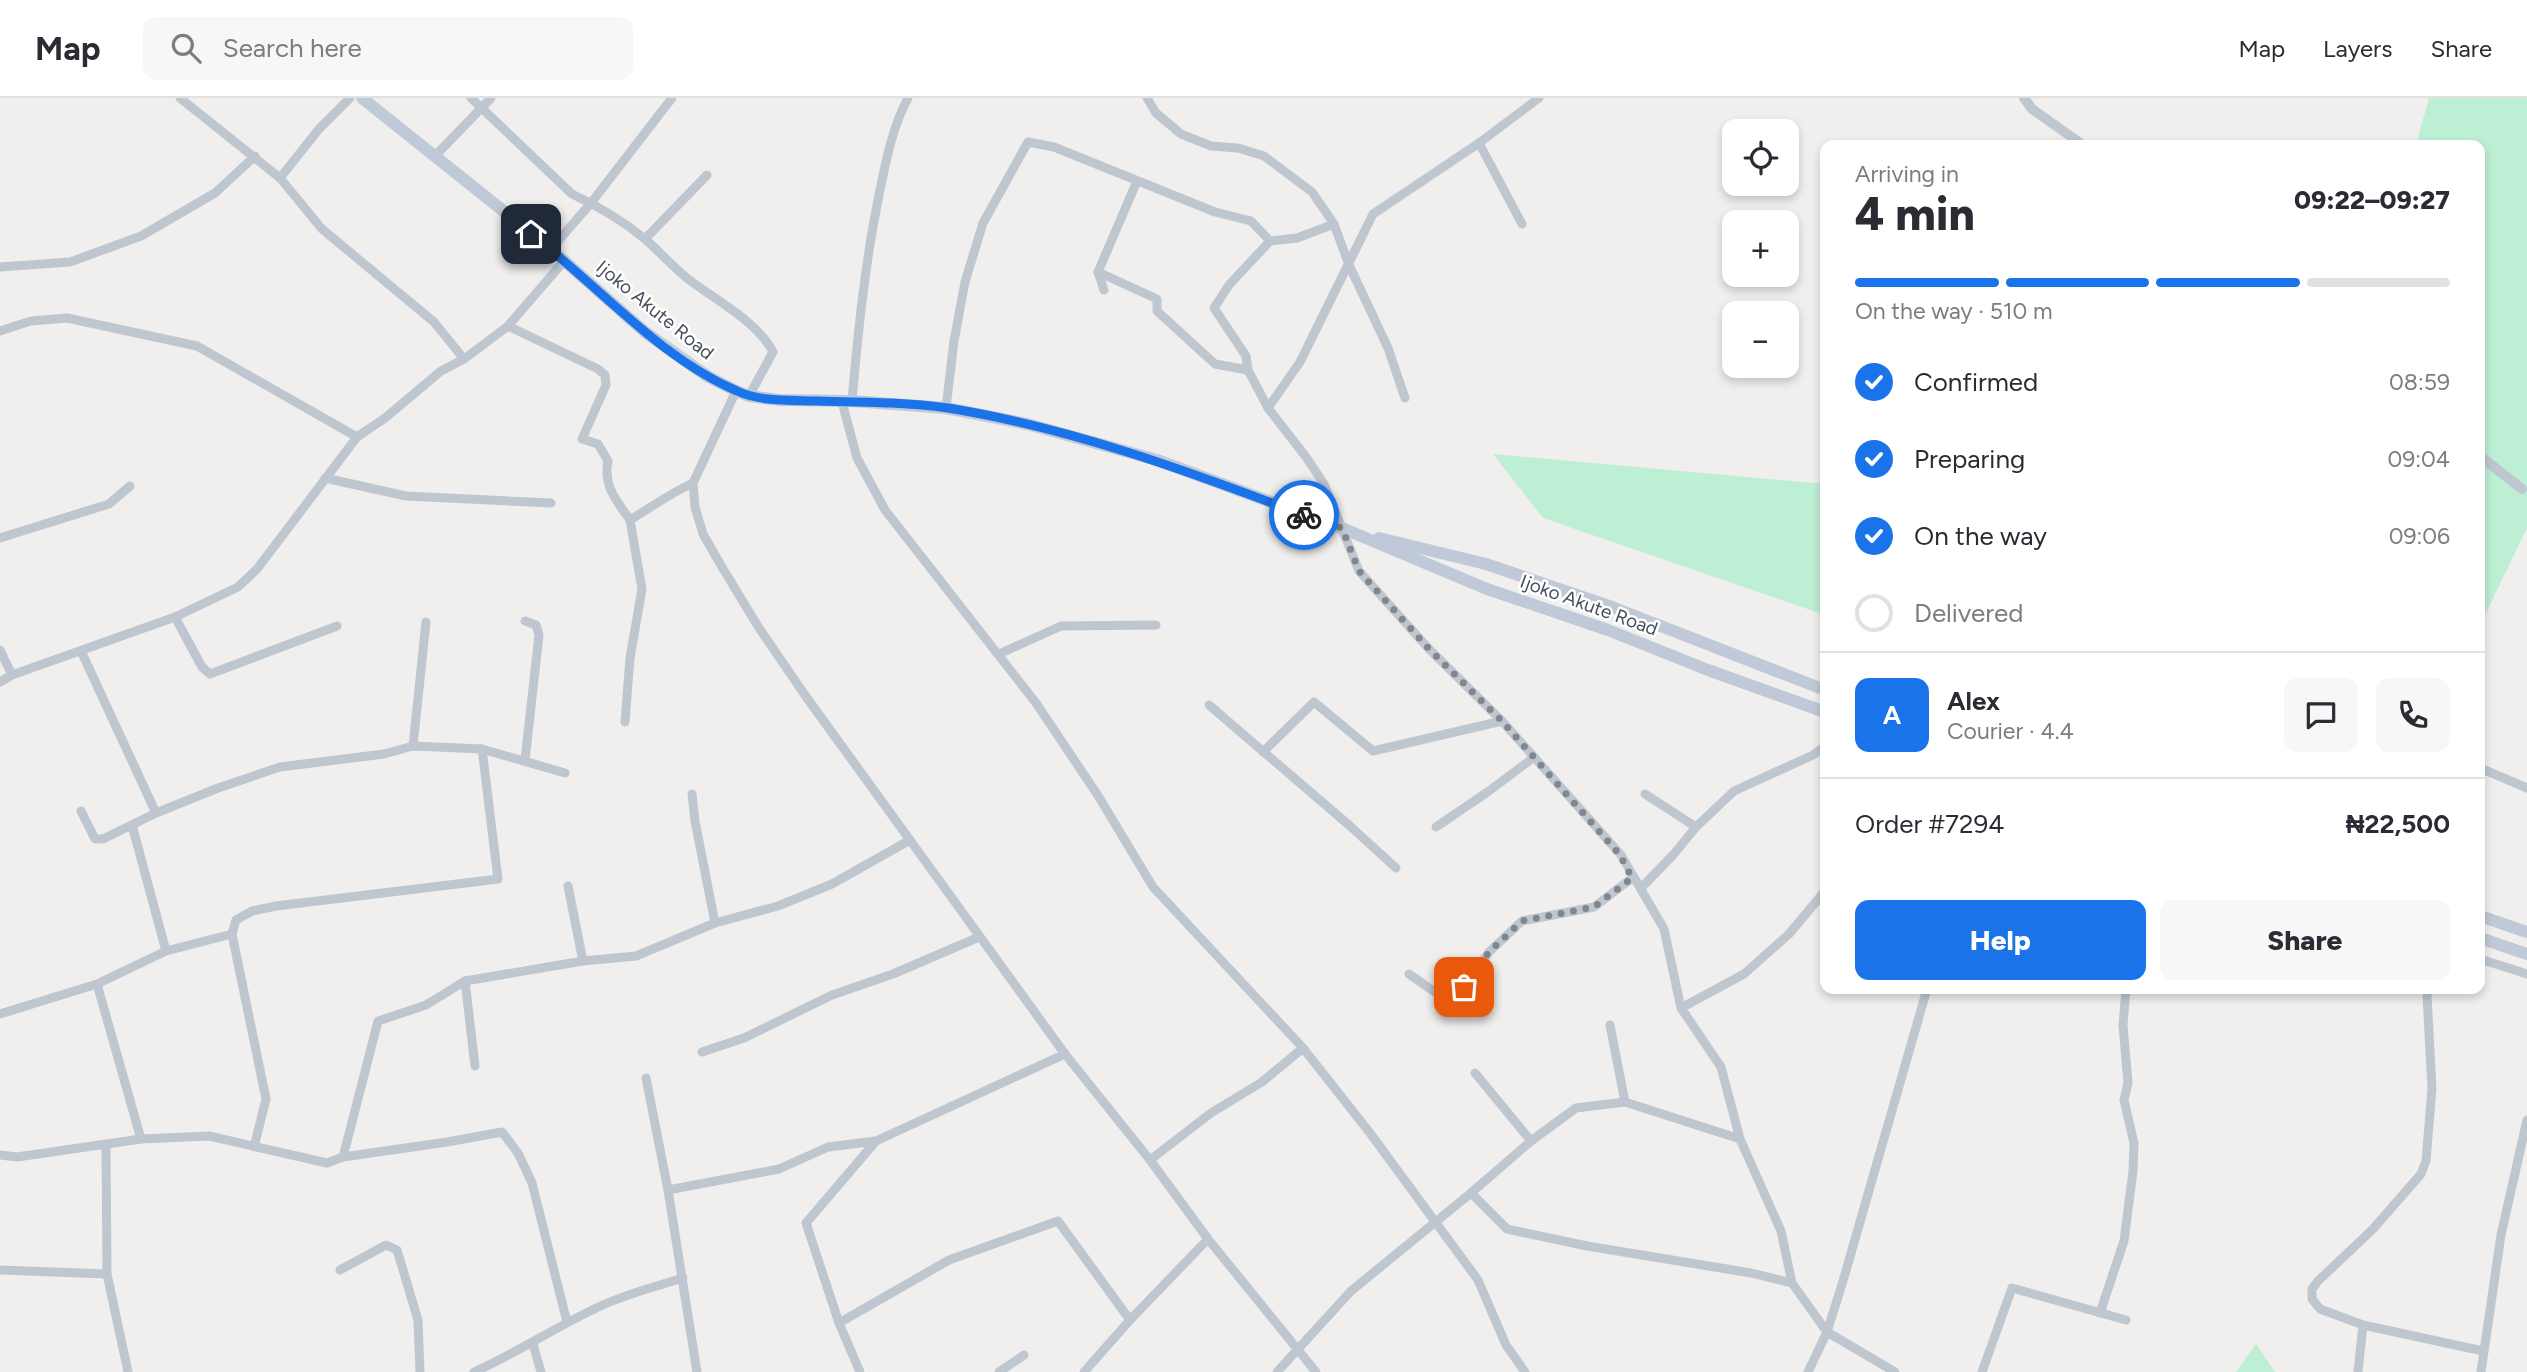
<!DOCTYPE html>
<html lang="en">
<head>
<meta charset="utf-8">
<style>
  body { margin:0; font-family:Figtree,sans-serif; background:#f7f7f7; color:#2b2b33; height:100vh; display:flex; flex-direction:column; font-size:26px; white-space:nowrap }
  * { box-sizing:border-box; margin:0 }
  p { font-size:23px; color:#7c7c81 }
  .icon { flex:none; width:38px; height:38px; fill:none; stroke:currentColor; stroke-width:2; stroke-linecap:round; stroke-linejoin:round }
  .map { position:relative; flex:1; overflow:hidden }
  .details { position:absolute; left:1820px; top:42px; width:665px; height:854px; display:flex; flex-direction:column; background:#fff; border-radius:14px; box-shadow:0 4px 10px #0003 }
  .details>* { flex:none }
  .tools { position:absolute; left:1722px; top:21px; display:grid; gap:14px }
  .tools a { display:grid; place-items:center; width:77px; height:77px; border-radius:14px; background:#fff; box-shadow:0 4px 10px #0003; font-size:35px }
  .pin { position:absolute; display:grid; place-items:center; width:60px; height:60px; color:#fff; margin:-30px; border-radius:14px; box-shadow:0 4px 10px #0006 }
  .courier { position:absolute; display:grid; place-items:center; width:70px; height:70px; margin:-35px; border:5px solid #1a73e8; border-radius:50%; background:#fff; color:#222; box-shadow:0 2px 9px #0007 }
  .headline em { font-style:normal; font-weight:800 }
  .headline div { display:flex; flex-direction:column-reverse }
  .headline { display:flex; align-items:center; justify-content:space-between; height:119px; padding:0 35px }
  h1 { font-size:46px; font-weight:800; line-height:52px }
  .bar { display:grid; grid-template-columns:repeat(4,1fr); gap:10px 7px; align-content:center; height:84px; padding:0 35px }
  .bar i { height:9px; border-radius:5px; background:#e1e1e2 }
  .bar .current { background:#1a73e8 }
  .bar p { grid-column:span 4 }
  .line { display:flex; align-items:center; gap:18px; padding:0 35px; border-top:2px solid #e1e1e2 }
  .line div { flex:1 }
  .round { display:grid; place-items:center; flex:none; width:74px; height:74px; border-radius:14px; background:#f7f7f7 }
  ol { padding:0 35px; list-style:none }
  li { display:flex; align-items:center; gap:21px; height:77px }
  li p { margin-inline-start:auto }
  li .icon { padding:7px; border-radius:50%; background:#1a73e8; color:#fff; stroke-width:4 }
  li:last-child { color:#7c7c81 }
  li i { width:38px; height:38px; border:4px solid #e1e1e2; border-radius:50% }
  .button { display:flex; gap:14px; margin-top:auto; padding:14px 35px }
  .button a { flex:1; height:80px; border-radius:14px; background:#1a73e8; color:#fff; font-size:28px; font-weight:800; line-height:80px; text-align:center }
  .button a+a { background:#f7f7f7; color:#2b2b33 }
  header { display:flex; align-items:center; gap:42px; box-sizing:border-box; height:98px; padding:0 35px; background:#fff; border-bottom:2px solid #e1e1e2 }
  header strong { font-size:33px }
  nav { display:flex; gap:38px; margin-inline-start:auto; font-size:24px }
  .search { width:490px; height:63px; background:#f7f7f7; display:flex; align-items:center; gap:18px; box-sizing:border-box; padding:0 24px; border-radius:14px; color:#7c7c81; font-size:26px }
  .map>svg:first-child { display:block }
  .green { fill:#bcefd4 }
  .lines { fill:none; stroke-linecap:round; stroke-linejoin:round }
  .minor { stroke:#bec7d0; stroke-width:9 }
  .tertiary { stroke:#bec7d0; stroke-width:10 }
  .secondary { stroke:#c0c9d7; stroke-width:12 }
  .done { stroke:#82878f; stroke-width:7; stroke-dasharray:0 12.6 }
  .route { stroke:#1a73e8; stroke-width:9 }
  .labels { text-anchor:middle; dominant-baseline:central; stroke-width:5; stroke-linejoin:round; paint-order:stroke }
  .street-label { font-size:19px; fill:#464f5c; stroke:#fff }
</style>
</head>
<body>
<header>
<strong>Map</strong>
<div class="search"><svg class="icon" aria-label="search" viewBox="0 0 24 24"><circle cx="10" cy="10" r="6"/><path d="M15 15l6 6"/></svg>Search here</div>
<nav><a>Map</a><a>Layers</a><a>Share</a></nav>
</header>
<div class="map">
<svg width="2527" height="1274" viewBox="0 0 2527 1274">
  <rect width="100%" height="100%" fill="#f1eeee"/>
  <g class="green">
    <path d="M 2429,0 L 2527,0 L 2527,430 L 2480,527 L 2480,47 L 2416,47 Z"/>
    <path d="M 1493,356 L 1825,386 L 1825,517 L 1543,420 Z"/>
    <path d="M 2256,1246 L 2275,1274 L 2236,1274 Z"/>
  </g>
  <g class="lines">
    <g class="minor">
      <path d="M 180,0 L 280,80 L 322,131 L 434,224 L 464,261"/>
      <path d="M 471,0 L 572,96 C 598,108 623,123 645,141 C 660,154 673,169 688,181 C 714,201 758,224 773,254 L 749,298"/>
      <path d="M 1147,0 L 1156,15 L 1181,36 L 1211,48 L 1238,50 L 1264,58 L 1312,94 L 1334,126 L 1349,167 L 1388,250 L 1405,300"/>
      <path d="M 1539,0 L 1479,45 L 1373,116 L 1300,264 L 1268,310 L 1306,359 L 1324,386 L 1359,473 L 1429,551 L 1502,623 L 1621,757 L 1664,831 L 1681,910 L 1721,969 L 1740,1041 L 1781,1133 L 1792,1185"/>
      <path d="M 1479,45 L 1522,126"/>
      <path d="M 434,59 L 491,0"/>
      <path d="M 280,80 L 319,31 L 350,0"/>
      <path d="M 645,141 L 707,77"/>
      <path d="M 551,151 L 591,105 L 672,0"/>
      <path d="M 0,169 L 70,164 L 141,138 L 215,95 L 255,58"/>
      <path d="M 1098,174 L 1157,201 L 1157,213 L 1215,266 L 1248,272"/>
      <path d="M 1104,192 L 1098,174 L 1137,83"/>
      <path d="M 508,228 L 598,271 L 605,277 L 606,287 L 582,341 L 598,346 L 608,363 C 603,388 616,402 630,422"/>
      <path d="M 0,233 L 31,223 L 67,220 L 197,248 L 357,339"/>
      <path d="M 736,293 L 693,385 L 695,409 L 703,436 L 722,469 L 759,530 L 807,600 L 1065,956 L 1150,1062 L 1208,1141 L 1316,1274"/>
      <path d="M 852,303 C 858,234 865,165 879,97 C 886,63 892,30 908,0"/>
      <path d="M 842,304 L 857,360 L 885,412 L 1036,605 L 1097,696 L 1153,789 L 1303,950 L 1370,1035 L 1478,1182 L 1506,1247 L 1525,1274"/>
      <path d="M 946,310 L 954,243 L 965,184 L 983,125 L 1028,44 L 1054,49 L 1215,114 L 1251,123 L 1270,143"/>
      <path d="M 1268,310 L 1248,272 L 1246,258 L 1214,210 L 1229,187 L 1270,143 L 1297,140 L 1334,126"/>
      <path d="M 325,380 L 406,398 L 551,405"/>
      <path d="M 0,440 L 109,406 L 130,388"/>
      <path d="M 175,519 L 202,569 L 210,576 L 337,528"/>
      <path d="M 0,552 L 12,577"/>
      <path d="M 81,553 L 156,715"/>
      <path d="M 999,556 L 1061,528 L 1156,527"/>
      <path d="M 0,584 L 12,577 L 175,519 L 238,489 L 257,471 L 357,339 L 385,320 L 441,273 L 464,261 L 508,228 L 564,163"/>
      <path d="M 1209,607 L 1350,728 L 1396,770"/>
      <path d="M 625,624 L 630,560 L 642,491 L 630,422 C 651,409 671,395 693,385"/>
      <path d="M 413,648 L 426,524"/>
      <path d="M 1263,654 L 1314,604 L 1373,653 L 1502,623"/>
      <path d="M 525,662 L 539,537 L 536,527 L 525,523"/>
      <path d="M 2480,670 L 2527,690"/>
      <path d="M 692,696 L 695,723 L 715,825"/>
      <path d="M 1645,696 L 1696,729"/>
      <path d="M 81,713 L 95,741 L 103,741 L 156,715 L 218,690 L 280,669 L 384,656 L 413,648 L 482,651 L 565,675"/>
      <path d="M 132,727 L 166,853"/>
      <path d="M 1436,729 L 1489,693 L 1533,660"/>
      <path d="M 568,788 L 583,863"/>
      <path d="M 1642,789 L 1674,756 L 1696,729 L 1734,693 L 1813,657 L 1825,648"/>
      <path d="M 2480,861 L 2527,876"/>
      <path d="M 1409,876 L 1452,906 L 1489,854 L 1522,823 L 1594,809 L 1632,780"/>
      <path d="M 465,883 L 475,968"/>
      <path d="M 97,886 L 141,1041"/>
      <path d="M 2429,891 L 2427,898 L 2432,990 L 2426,1063 L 2421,1076 L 2373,1131 L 2318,1183 L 2312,1191 L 2312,1201 L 2320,1211 L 2363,1227 L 2483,1253"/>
      <path d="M 1681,910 L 1744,876 L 1789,836 L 1825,793"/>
      <path d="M 0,916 L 97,886 L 166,853 L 232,836"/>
      <path d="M 1610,927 L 1625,1004"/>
      <path d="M 702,954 L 744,940 L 832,897 L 893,876 L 979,839"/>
      <path d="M 1475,975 L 1531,1043"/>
      <path d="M 646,980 L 668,1092 L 697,1274"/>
      <path d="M 106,1047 L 107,1176 L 128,1274"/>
      <path d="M 254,1049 L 266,1001 L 232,836 L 236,822 L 252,813 L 276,808 L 498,781 L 482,651"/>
      <path d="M 0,1057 L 17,1059 L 141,1041 L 209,1038 L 327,1065 L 343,1059 L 447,1044 L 502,1034 L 518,1055 L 532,1085 L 567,1224"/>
      <path d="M 343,1059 L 378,923 L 426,907 L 465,883 L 583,863 L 636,858 L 715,825 L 778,808 L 832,786 L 910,742"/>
      <path d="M 1150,1062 L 1211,1015 L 1262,984 L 1303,950"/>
      <path d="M 668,1092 L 779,1071 L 828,1049 L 876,1043"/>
      <path d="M 1471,1095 L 1507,1131 L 1587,1148 L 1751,1175 L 1792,1185 L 1827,1234 L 1895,1274"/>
      <path d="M 0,1172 L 107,1176"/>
      <path d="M 340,1172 L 386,1147 L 397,1152 L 418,1222 L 420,1274"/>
      <path d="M 2100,1215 L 2124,1143 L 2133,1073 L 2134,1045 L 2124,1002 L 2128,985 L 2123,927 L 2126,891"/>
      <path d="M 839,1225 L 949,1162 L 1058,1123 L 1130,1222"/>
      <path d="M 533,1246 L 541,1274"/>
      <path d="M 474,1274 C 519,1254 560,1226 605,1206 C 630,1195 657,1188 683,1180"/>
      <path d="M 860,1274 L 839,1225 L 806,1125 L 876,1043 L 1065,956"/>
      <path d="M 999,1274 L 1024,1257"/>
      <path d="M 1084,1274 L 1130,1222 L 1208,1141"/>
      <path d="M 1277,1274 L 1351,1193 L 1471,1095 L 1531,1043 L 1576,1010 L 1625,1004 L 1740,1041"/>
      <path d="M 1808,1274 L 1827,1234 L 1843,1183 L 1927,891"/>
      <path d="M 1982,1274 L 2012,1190 L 2126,1222"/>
      <path d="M 2358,1274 L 2363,1227"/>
      <path d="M 2481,1274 L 2501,1137 L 2527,1022"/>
    </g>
    <g class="tertiary">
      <path d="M 2024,0 L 2032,11 L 2083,47"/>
      <path d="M 2480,358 L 2522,391"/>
    </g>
    <g class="secondary">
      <path d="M 362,0 L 551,151 L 645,234 L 707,278 L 736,293 L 749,298 L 779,302 L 852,303 L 946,310 L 1027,326 L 1157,362 L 1342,430 L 1487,491 L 1608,532 L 1708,572 L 1825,614"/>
      <path d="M 1379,440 L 1486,466 L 1612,509 L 1825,592"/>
      <path d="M 2480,818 L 2527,834"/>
      <path d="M 2480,840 L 2527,856"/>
    </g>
  </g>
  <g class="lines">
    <path class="done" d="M 1304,417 L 1342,430 L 1359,473 L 1429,551 L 1502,623 L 1620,757 L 1632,780 L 1594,809 L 1522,823 L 1489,854 L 1464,889"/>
    <path class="route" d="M 531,136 C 599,188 658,259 737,293 C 761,304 790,302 816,303 C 860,304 905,304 948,310 C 1071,330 1188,373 1304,417"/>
  </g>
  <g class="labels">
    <g class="street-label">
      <text transform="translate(655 212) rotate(39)">Ijoko Akute Road</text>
      <text transform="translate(1589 507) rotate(20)">Ijoko Akute Road</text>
    </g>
  </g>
</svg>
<div class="tools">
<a><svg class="icon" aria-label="locate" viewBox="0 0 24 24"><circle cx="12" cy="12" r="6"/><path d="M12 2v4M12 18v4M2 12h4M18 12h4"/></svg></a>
<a>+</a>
<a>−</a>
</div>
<div class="pin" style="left:1464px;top:889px;background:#ea580c"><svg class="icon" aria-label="bag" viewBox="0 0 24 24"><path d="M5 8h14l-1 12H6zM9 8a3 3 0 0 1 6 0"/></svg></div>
<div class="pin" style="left:531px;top:136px;background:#1f2937"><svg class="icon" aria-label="home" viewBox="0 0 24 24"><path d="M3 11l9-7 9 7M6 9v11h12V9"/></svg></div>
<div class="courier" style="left:1304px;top:417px"><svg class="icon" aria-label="bike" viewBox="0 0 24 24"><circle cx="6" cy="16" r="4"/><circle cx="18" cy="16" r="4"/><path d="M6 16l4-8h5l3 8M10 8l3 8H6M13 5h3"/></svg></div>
<section class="details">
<div class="headline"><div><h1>4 min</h1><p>Arriving in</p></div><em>09:22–09:27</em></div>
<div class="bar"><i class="current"></i><i class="current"></i><i class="current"></i><i></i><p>On the way · 510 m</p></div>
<ol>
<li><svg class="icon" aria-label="check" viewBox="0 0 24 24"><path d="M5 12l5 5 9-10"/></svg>Confirmed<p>08:59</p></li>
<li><svg class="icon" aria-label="check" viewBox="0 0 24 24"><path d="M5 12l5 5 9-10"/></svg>Preparing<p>09:04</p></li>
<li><svg class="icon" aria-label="check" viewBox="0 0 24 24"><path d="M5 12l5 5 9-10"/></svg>On the way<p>09:06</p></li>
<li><i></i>Delivered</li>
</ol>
<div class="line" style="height:126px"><b class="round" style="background:#1a73e8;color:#fff">A</b><div><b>Alex</b><p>Courier · 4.4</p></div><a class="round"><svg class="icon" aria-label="chat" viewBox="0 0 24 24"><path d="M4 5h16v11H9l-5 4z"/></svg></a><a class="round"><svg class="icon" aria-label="phone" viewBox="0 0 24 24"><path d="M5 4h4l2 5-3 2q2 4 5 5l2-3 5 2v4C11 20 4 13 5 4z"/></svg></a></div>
<div class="line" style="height:91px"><div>Order #7294</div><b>₦22,500</b></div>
<div class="button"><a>Help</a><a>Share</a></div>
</section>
</div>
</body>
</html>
